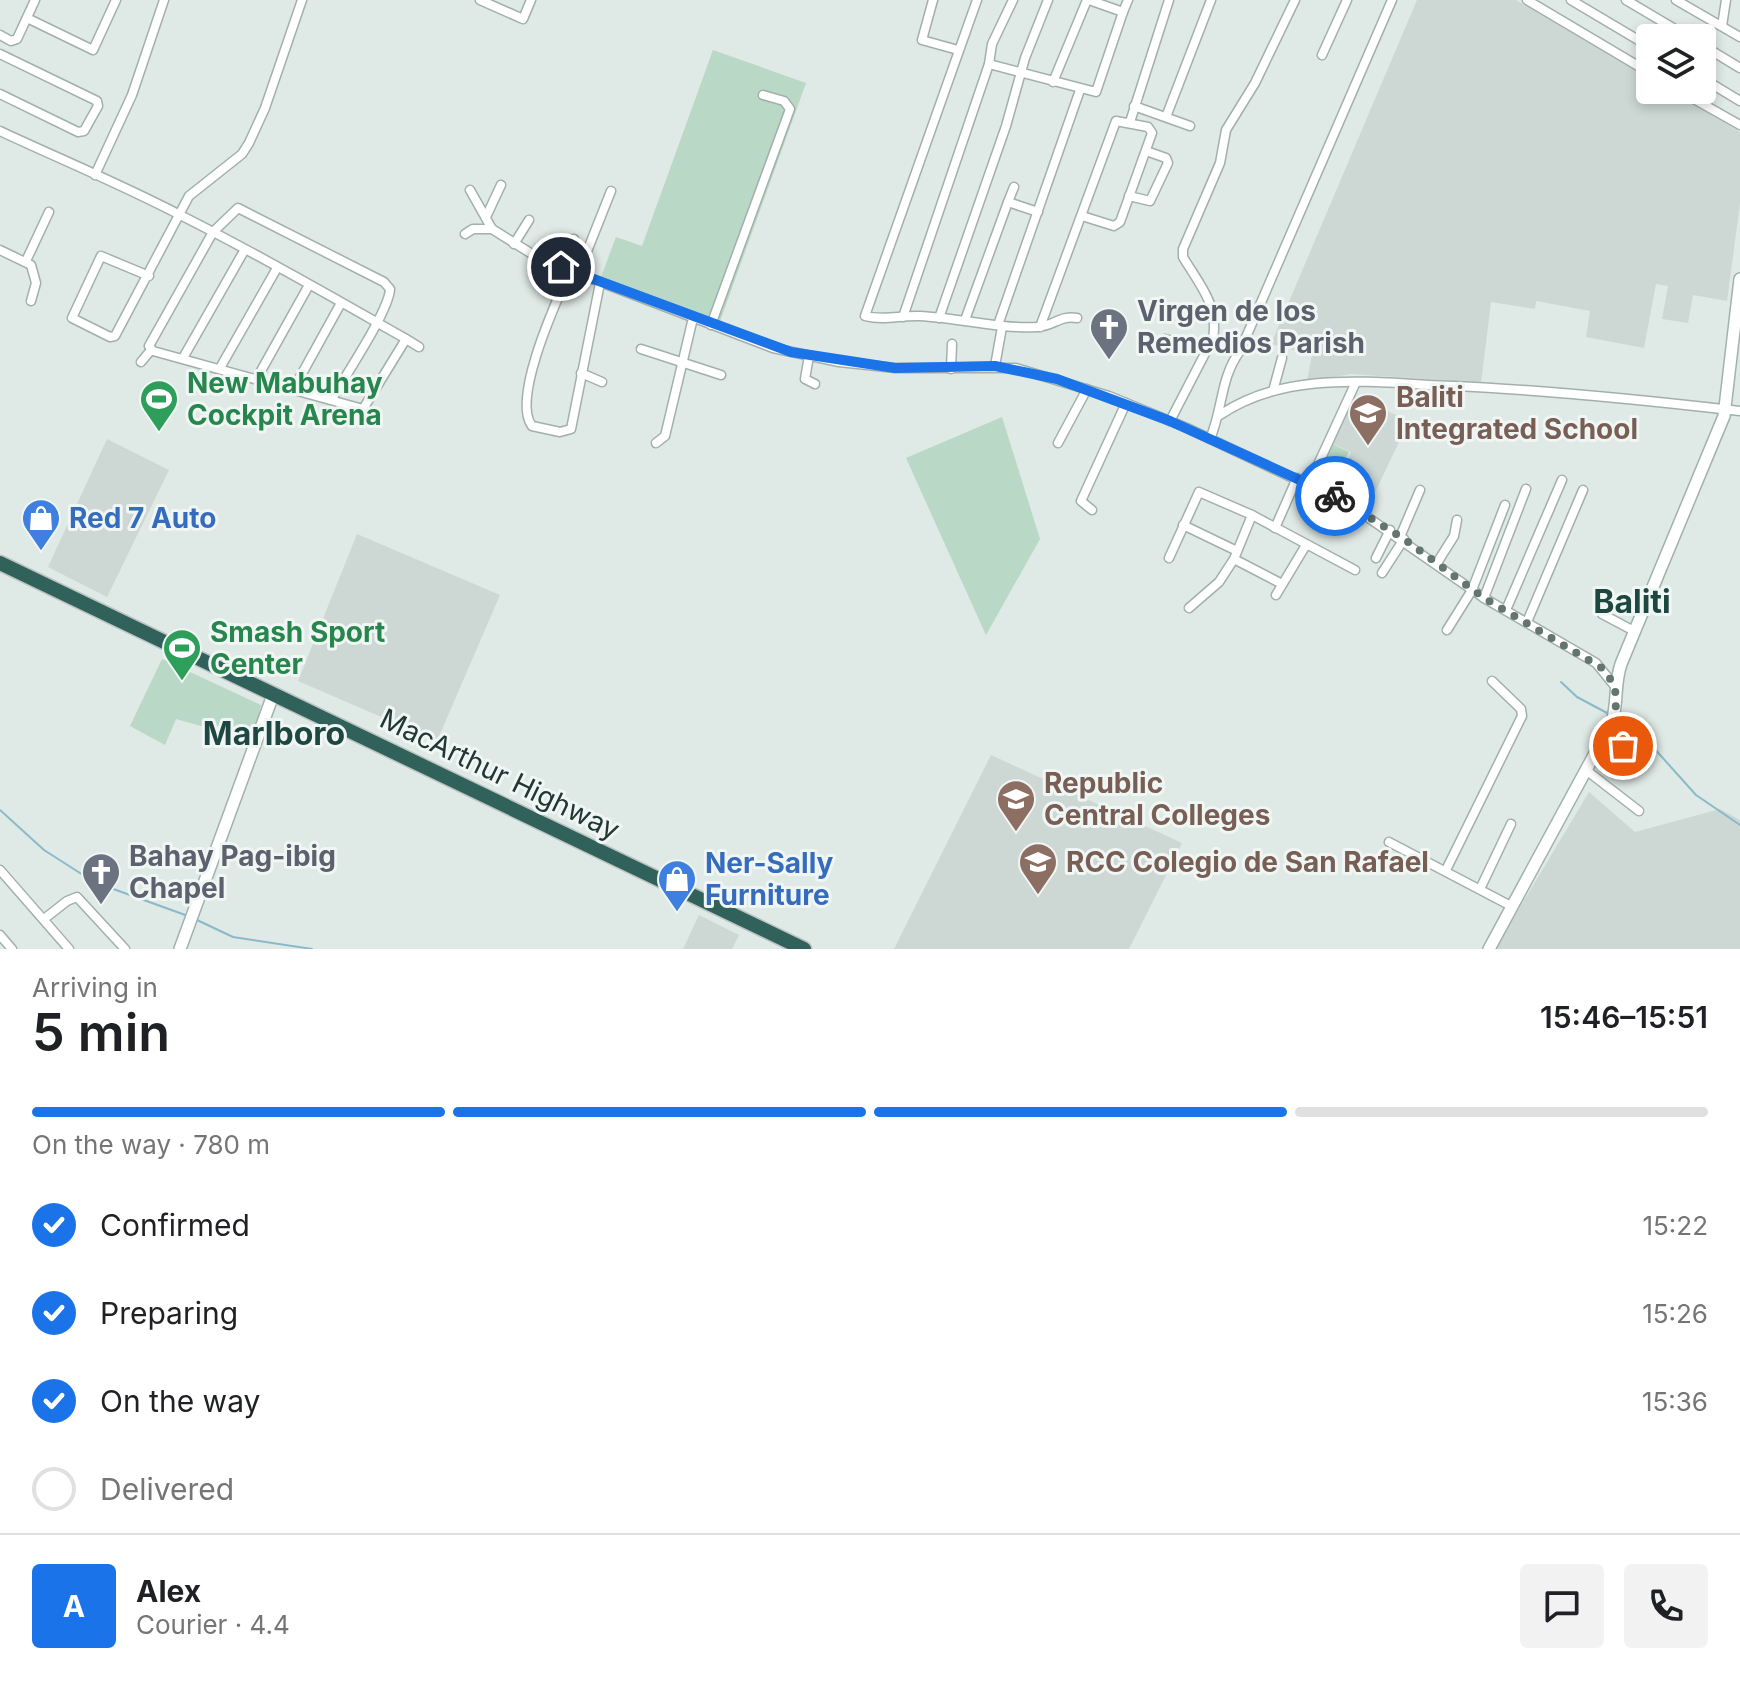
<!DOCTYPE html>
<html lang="en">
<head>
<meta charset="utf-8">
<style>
  body { margin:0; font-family:Inter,sans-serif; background:#f2f2f2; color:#202124; height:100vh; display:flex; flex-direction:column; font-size:30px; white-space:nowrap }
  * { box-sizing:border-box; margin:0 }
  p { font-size:26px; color:#757577 }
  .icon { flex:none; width:44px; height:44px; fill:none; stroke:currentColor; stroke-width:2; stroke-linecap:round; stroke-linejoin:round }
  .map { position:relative; height:949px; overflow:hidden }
  .sheet { display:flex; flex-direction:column; background:#fff; flex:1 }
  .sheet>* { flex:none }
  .buttons { position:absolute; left:1636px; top:24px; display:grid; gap:16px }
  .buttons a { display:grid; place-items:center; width:80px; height:80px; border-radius:8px; background:#fff; box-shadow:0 4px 12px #0003; font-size:40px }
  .pin { position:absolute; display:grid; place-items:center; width:68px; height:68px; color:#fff; margin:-34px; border:4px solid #fff; border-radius:50%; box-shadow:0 2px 8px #0007 }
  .courier { position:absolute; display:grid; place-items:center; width:80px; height:80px; margin:-40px; border:6px solid #1a73e8; border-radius:50%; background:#fff; color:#222; box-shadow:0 2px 10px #0007 }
  .overview em { font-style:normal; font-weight:600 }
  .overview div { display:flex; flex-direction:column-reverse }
  .overview { display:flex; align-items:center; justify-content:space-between; height:136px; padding:0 32px }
  h1 { font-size:52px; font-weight:600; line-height:60px }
  .bar { display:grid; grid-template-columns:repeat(4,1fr); gap:12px 8px; align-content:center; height:96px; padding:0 32px }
  .bar i { height:10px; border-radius:6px; background:#e0e0e0 }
  .bar .active { background:#1a73e8 }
  .bar p { grid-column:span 4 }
  .line { display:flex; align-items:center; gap:20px; padding:0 32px; border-top:2px solid #e0e0e0 }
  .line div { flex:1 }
  .round { display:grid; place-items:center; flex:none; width:84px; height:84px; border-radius:8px; background:#f2f2f2 }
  ol { padding:0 32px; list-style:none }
  li { display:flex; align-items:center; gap:24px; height:88px }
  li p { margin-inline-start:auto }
  li .icon { padding:8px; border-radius:50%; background:#1a73e8; color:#fff; stroke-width:4 }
  li:last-child { color:#757577 }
  li i { width:44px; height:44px; border:4px solid #e0e0e0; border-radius:50% }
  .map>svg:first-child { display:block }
  .built { fill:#cdd8d4 }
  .green { fill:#b9d8c5 }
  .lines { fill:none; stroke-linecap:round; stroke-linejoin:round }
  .stream { stroke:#8abaca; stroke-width:2 }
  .street-casing { stroke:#a2b0ac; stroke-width:11 }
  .secondary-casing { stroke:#9fb3ae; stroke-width:14 }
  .highway-casing { stroke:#bcc3c2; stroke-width:17 }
  .street { stroke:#fff; stroke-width:8 }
  .secondary { stroke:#fff; stroke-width:11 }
  .highway { stroke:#30615b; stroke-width:14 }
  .done { stroke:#647571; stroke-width:8; stroke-dasharray:0 14.4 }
  .route { stroke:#1a73e8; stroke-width:10 }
  .labels { text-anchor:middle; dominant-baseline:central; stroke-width:6; stroke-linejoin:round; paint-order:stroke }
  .worship-label { font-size:28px; font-weight:bold; fill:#5b616d; stroke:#eff6f3; text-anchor:start }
  .leisure-label { font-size:28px; font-weight:bold; fill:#27864d; stroke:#eff6f3; text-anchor:start }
  .education-label { font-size:28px; font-weight:bold; fill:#785e54; stroke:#eff6f3; text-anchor:start }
  .shop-label { font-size:28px; font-weight:bold; fill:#366cbe; stroke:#eff6f3; text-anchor:start }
  .street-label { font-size:28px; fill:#213733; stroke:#eff6f3 }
  .quarter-label { font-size:32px; font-weight:bold; fill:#1f4741; stroke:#eff6f3 }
</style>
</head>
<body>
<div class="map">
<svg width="1740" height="949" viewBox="0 0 1740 949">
  <rect width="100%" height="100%" fill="#dfe9e5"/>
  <g class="built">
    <path d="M 1417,0 L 1516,0 L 1650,79 L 1650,90 L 1669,90 L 1740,132 L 1740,204 L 1727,301 L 1693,295 L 1688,323 L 1662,319 L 1668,286 L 1656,284 L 1644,348 L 1586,337 L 1590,311 L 1536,301 L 1535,309 L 1491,302 L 1481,383 L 1352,374 L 1307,381 L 1312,355 L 1271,344 Z"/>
    <path d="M 1352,395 L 1409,421 L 1368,507 L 1333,491 L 1351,452 L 1329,442 Z"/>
    <path d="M 107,439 L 169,470 L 107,597 L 48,567 Z"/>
    <path d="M 357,534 L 500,595 L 437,741 L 298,681 Z"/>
    <path d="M 991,755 L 1182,843 L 1129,949 L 894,949 Z"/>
    <path d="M 1589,792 L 1635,832 L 1720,809 L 1740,820 L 1740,949 L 1495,949 Z"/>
    <path d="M 699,915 L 739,935 L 732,949 L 683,949 Z"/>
  </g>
  <g class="green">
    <path d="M 713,50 L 806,83 L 718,327 L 598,285 L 616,237 L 642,246 Z"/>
    <path d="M 1002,417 L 1040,539 L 986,635 L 906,458 Z"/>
    <path d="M 1330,443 L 1349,452 L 1331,488 L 1313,480 Z"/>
    <path d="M 162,659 L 261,705 L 251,740 L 176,719 L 165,745 L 130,726 Z"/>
  </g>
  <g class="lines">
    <g class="stream">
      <path d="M 1561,682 L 1577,697 L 1609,714"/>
      <path d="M 1619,718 L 1635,727 L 1696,795 L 1740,825"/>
      <path d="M 0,810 L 44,850 L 94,882 L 188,916"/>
      <path d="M 197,920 L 233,937 L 312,949"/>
    </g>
    <defs>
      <g id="street">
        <path d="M 480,0 L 523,19 L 531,0"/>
        <path d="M 933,0 L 922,40 L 958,50"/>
        <path d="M 977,0 L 865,316 C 885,321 900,315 920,316 C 960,318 998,329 1037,327 C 1054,326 1060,315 1077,318"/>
        <path d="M 1527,0 L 1650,73"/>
        <path d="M 1571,0 L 1650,47"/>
        <path d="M 1626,0 L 1690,38"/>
        <path d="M 1676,0 L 1740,37"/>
        <path d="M 1123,12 L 1128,0"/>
        <path d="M 27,18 L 93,50 L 116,0"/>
        <path d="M 1722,26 L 1726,0"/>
        <path d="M 0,35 L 11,41 L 17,39 L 35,0"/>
        <path d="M 1702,45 L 1740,68"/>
        <path d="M 0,54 L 97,101 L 98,106 L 84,131 L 78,132 L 0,94"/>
        <path d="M 1322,55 L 1347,0"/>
        <path d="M 989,64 L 992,44 L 1013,0"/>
        <path d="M 1702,78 L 1740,101"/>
        <path d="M 1053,82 L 1087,0"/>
        <path d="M 1678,90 L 1740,125"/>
        <path d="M 1134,106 L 1190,126"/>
        <path d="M 1166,117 L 1211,0"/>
        <path d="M 1130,122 L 1169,0"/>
        <path d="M 0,131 C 60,159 123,185 182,216 C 258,254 332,297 406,339 L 363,409 L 153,351 L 149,346 L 213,232 L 238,208 L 384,282 L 390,289 C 389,311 345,376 332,399"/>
        <path d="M 95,175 L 132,95 L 164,0"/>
        <path d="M 470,190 L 492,229 L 540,259 L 773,348 L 839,362 L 895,368 L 1016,368 L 1109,396 L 1187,428 L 1350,505 L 1484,598 L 1596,663 L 1614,685"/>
        <path d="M 1129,196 L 1150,201 L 1168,163 L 1166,158 L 1146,151"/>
        <path d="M 1008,202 L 1014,187"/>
        <path d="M 486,217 L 501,185"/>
        <path d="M 465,234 L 473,229 L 492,229"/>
        <path d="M 514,244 L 529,220"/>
        <path d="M 0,250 L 31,265 L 36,283 L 31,301"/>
        <path d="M 26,261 L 49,212"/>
        <path d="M 561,267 L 574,239"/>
        <path d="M 570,270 C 557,300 511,399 532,426 L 560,432 L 571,429 L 600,283"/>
        <path d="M 578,274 L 611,191"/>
        <path d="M 149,276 L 101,256 L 72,318 L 110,337 L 115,336 L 189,196 L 242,154 L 249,143 L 265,108 L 302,0"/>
        <path d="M 903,317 L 989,64 L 1096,92 L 1123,12 L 1089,0"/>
        <path d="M 939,318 L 1006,126 L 1025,58 L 1048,0"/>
        <path d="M 965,320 L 1008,202 L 1038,212"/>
        <path d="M 711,325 L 790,109 L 784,101 L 763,95"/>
        <path d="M 998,325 L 1080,90"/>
        <path d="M 1040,327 L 1116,121 L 1148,127 L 1152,133 L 1120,222 L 1114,226 L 1082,216"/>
        <path d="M 406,339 L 419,347"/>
        <path d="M 1165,339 L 1205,349"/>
        <path d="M 641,349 L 721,375"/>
        <path d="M 809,356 L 805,379 L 815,384"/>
        <path d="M 183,358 L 244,251"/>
        <path d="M 141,362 L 151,350"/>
        <path d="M 995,366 L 1002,327"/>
        <path d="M 220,368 L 277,268"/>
        <path d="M 951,369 L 952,344"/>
        <path d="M 581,373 L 602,382"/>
        <path d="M 257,378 L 309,285"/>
        <path d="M 294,388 L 341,303"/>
        <path d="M 1273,391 L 1282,358"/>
        <path d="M 1220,415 C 1287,369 1376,383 1453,386 C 1549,390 1644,400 1740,411"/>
        <path d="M 1170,421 L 1213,338 C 1219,305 1199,284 1183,257 L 1183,249 L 1220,163 L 1226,130 L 1255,83 L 1295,0"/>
        <path d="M 359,422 L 363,409"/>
        <path d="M 1210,439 C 1223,409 1220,378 1240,351 L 1392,0"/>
        <path d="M 656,443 L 665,436 L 693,318"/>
        <path d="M 1058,443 L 1087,389"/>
        <path d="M 1309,484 L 1356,382"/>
        <path d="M 1092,510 L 1081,501 L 1126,403"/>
        <path d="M 1252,515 L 1234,559 L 1282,584"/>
        <path d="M 1183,525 L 1235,550"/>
        <path d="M 1275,528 L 1297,478"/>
        <path d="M 1400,537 L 1420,490"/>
        <path d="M 1169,558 L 1199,492 L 1252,515 L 1355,570"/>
        <path d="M 1376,558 L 1390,530"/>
        <path d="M 1437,563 L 1454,536 L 1457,520"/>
        <path d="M 1382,573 L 1404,539"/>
        <path d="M 1276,595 L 1306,545"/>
        <path d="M 1484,598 L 1526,489"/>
        <path d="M 1189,608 L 1219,582 L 1234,559"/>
        <path d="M 1506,610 L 1562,480"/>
        <path d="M 1602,614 L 1634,631"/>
        <path d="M 1527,622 L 1583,490"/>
        <path d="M 1447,630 L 1472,590 L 1505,505"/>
        <path d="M 1607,732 L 1638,760"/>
        <path d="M 1586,770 L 1639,811"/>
        <path d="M 1389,842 L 1511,906"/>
        <path d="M 0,870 L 69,949"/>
        <path d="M 1446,870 L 1522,716 L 1521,709 L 1492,681"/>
        <path d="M 1481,887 L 1511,824"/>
        <path d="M 44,919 L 67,901 L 77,897 L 125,949"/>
        <path d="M 0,935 L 12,949"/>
      </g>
      <g id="secondary">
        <path d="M 180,949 L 273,695"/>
        <path d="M 1489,949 L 1612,722 C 1618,702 1614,684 1621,664 L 1724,416 L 1740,279"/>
      </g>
      <path id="highway" d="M 0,563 L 804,949"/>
    </defs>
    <use href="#street" class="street-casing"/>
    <use href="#secondary" class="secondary-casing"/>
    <use href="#highway" class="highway-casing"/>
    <use href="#street" class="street"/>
    <use href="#secondary" class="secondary"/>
    <use href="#highway" class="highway"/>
  </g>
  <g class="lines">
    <path class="done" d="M 1335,496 L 1404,539 L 1484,598 L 1602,668 C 1621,689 1619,708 1607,732 L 1623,746"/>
    <path class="route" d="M 561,267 L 791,352 L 895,368 L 995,366 L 1057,379 L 1170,421 L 1335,496"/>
  </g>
  <defs>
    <symbol id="church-pin" viewBox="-11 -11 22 30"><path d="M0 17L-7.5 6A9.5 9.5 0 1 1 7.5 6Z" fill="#6b7280" stroke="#eff6f3"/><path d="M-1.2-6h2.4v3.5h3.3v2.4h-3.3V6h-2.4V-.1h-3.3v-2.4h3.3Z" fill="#fff"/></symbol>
    <symbol id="stadium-pin" viewBox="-11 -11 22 30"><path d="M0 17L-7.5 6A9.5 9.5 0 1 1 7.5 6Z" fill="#2e9e5b" stroke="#eff6f3"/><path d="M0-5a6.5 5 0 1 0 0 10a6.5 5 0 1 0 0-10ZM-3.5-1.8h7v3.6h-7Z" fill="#fff"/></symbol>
    <symbol id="school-pin" viewBox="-11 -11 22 30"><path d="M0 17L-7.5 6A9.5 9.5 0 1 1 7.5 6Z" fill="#8d6e63" stroke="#eff6f3"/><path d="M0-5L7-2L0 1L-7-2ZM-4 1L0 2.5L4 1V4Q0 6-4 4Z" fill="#fff"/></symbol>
    <symbol id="shop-pin" viewBox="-11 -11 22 30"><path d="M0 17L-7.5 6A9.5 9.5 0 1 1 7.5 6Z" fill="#3f7fe0" stroke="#eff6f3"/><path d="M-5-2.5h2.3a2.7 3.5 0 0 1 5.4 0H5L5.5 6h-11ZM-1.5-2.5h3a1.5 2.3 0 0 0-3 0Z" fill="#fff"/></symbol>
    <symbol id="university-pin" viewBox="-11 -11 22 30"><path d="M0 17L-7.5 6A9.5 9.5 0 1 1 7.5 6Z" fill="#8d6e63" stroke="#eff6f3"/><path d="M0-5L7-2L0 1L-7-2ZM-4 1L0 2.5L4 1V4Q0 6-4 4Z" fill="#fff"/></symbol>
  </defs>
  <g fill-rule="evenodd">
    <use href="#church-pin" x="1087" y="305" width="44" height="60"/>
    <use href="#stadium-pin" x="137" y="377" width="44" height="60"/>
    <use href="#school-pin" x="1346" y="391" width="44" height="60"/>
    <use href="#shop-pin" x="19" y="496" width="44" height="60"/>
    <use href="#stadium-pin" x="160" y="626" width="44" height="60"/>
    <use href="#university-pin" x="994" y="777" width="44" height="60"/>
    <use href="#school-pin" x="1016" y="840" width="44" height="60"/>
    <use href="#church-pin" x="79" y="850" width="44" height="60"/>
    <use href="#shop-pin" x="655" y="857" width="44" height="60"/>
  </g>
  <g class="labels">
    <g class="worship-label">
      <text x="1137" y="311">Virgen de los<tspan x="1137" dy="32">Remedios Parish</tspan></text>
      <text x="129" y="856">Bahay Pag-ibig<tspan x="129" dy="32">Chapel</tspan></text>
    </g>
    <g class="leisure-label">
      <text x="187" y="383">New Mabuhay<tspan x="187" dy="32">Cockpit Arena</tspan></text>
      <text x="210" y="632">Smash Sport<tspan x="210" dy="32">Center</tspan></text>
    </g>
    <g class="education-label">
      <text x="1396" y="397">Baliti<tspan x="1396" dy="32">Integrated School</tspan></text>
      <text x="1044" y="783">Republic<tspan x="1044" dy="32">Central Colleges</tspan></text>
      <text x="1066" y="862">RCC Colegio de San Rafael</text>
    </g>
    <g class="shop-label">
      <text x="69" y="518">Red 7 Auto</text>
      <text x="705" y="863">Ner-Sally<tspan x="705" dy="32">Furniture</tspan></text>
    </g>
    <g class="street-label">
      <text transform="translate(500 774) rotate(26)">MacArthur Highway</text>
    </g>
    <g class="quarter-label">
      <text x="1632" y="601">Baliti</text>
      <text x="274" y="733">Marlboro</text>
    </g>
  </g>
</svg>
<div class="buttons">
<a><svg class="icon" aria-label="layers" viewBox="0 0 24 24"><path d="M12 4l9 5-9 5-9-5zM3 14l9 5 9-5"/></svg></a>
</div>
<div class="pin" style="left:1623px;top:746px;background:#ea580c"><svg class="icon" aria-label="bag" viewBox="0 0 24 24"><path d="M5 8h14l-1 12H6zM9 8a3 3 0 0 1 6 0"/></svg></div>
<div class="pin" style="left:561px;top:267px;background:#1f2937"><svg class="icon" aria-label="home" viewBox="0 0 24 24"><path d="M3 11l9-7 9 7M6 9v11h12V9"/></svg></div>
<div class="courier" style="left:1335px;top:496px"><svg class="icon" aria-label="bike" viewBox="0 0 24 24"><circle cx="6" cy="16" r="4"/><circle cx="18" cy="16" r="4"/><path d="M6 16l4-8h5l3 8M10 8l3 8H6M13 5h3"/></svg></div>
</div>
<section class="sheet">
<div class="overview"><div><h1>5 min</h1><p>Arriving in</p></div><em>15:46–15:51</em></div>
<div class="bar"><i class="active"></i><i class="active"></i><i class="active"></i><i></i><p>On the way · 780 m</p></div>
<ol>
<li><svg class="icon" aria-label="check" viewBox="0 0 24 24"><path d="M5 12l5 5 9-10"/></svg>Confirmed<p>15:22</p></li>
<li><svg class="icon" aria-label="check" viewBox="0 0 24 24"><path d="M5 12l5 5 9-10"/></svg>Preparing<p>15:26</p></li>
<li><svg class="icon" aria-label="check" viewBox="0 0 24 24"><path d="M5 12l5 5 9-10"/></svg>On the way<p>15:36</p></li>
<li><i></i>Delivered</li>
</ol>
<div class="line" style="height:144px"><b class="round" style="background:#1a73e8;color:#fff">A</b><div><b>Alex</b><p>Courier · 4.4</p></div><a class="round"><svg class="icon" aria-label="chat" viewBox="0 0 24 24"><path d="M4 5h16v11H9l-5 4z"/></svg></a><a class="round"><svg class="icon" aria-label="phone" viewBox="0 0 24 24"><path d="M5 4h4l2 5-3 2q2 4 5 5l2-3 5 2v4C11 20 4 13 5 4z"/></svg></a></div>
</section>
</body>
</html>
